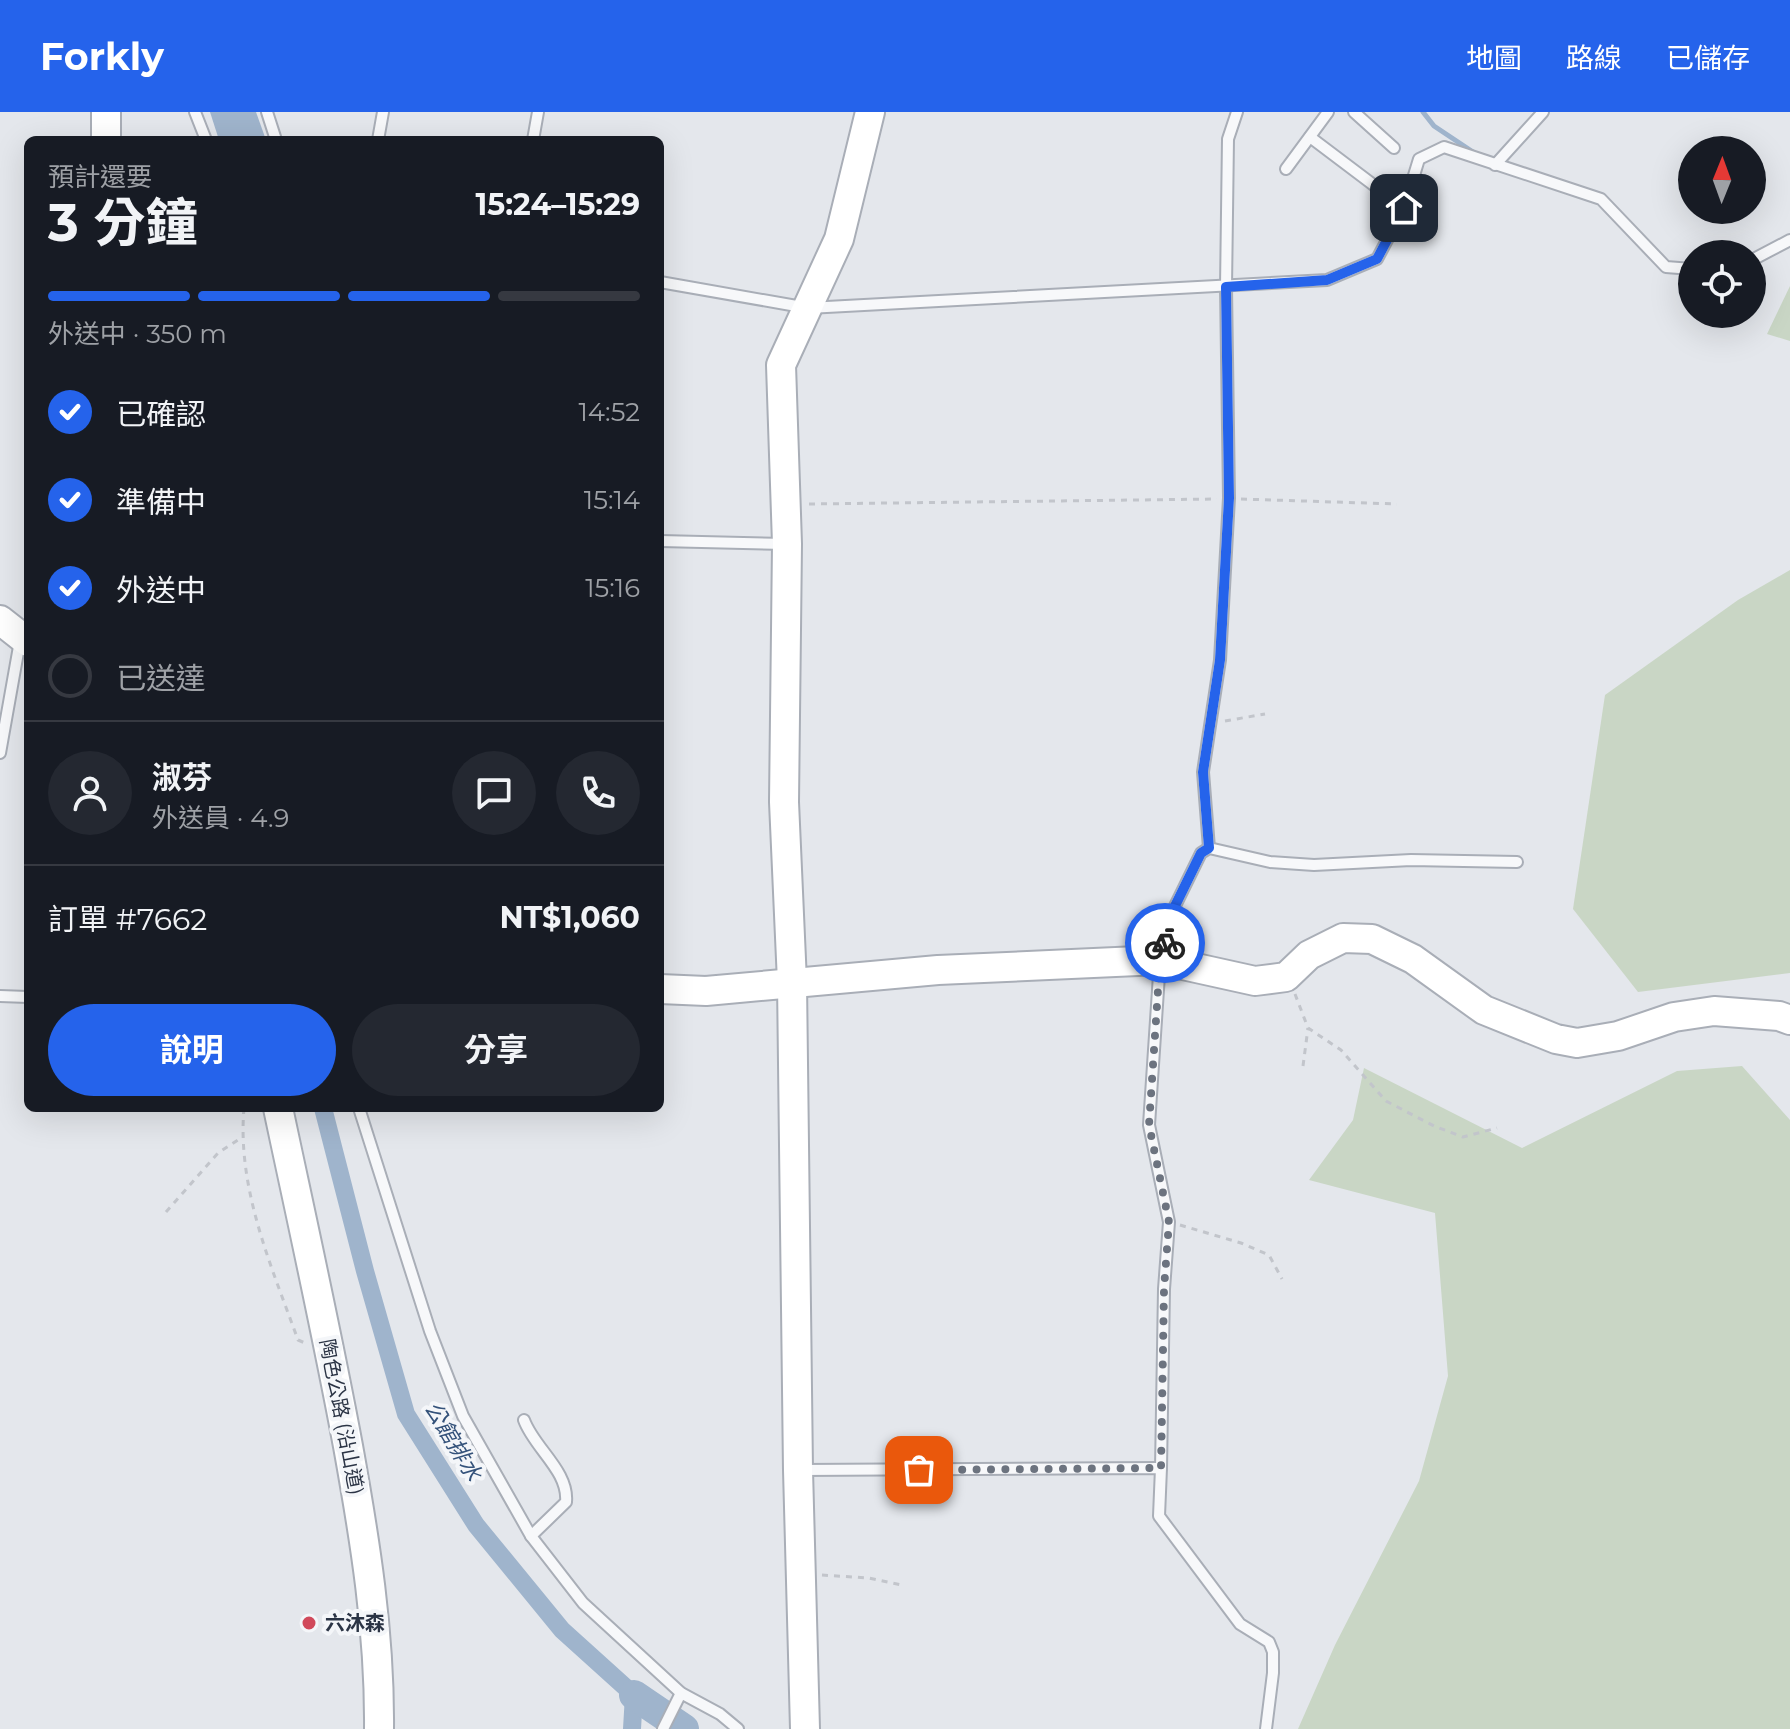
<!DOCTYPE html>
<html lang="zh-TW">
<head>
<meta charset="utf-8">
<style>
  body { margin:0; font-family:Montserrat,"Noto Sans TC",sans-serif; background:#242831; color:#f1f3f6; height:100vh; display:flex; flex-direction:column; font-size:30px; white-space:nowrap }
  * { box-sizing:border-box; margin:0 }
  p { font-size:26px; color:#9ea1a6 }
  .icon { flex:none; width:44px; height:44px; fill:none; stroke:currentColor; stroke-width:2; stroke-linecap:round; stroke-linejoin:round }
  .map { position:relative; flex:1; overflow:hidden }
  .details { position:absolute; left:24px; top:24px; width:640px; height:976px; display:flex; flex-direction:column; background:#171b24; border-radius:12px; box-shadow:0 8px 32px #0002 }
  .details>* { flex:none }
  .needle { width:52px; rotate:1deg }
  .tools { position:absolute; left:1678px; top:24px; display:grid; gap:16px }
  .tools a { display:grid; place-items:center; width:88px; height:88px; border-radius:50%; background:#171b24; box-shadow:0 8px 32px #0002; font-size:40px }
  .pin { position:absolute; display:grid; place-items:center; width:68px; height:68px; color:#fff; margin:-34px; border-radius:16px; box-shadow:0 4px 12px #0006 }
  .courier { position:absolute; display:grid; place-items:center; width:80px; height:80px; margin:-40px; border:6px solid #2563eb; border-radius:50%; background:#fff; color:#222; box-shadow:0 2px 10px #0007 }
  .head em { font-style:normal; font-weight:700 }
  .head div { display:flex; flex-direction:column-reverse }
  .head { display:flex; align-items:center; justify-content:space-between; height:136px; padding:0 24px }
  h1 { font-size:52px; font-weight:700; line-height:60px }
  .bar { display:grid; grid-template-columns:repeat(4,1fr); gap:12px 8px; align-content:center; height:96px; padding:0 24px }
  .bar i { height:10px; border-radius:6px; background:#363941 }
  .bar .on { background:#2563eb }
  .bar p { grid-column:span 4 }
  .line { display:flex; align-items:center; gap:20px; padding:0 24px; border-top:2px solid #363941 }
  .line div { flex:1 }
  .round { display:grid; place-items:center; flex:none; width:84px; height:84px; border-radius:42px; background:#242831 }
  ol { padding:0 24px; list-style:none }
  li { display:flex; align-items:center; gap:24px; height:88px }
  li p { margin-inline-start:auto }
  li .icon { padding:8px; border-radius:50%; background:#2563eb; color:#fff; stroke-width:4 }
  li:last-child { color:#9ea1a6 }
  li i { width:44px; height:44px; border:4px solid #363941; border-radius:50% }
  .cta { display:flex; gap:16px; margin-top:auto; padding:16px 24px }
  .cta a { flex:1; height:92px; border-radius:48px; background:#2563eb; color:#fff; font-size:32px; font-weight:700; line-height:92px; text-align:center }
  .cta a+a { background:#242831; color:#f1f3f6 }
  header { display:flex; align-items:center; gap:48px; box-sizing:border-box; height:112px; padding:0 40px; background:#2563eb; color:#fff }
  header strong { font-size:38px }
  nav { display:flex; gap:44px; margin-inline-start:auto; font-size:28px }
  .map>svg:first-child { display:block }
  .green { fill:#c9d6c5 }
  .water { fill:#9fb4cc }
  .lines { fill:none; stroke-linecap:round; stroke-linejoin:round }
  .stream { stroke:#9fb4cc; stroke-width:5 }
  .canal { stroke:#9fb4cc; stroke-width:18 }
  .river { stroke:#9fb4cc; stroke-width:30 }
  .lane-casing { stroke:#a9aeb7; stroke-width:14 }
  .secondary-casing { stroke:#a9aeb7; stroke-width:32 }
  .path { stroke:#c2c5cb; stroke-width:3; stroke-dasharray:6 6; stroke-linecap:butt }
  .lane { stroke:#f7f8fa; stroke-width:10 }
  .secondary { stroke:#fff; stroke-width:28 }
  .done { stroke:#6c737f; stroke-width:8; stroke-dasharray:0 14.4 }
  .route { stroke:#2563eb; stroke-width:10 }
  .poi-dot { fill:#d1495b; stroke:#f4f6f9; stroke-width:3 }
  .labels { text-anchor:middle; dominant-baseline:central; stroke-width:8; stroke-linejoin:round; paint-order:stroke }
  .street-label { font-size:20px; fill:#2b3445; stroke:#f4f6f9 }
  .poi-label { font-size:20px; font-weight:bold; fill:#2b3445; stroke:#f4f6f9; text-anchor:start }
  .water-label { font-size:22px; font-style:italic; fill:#34527a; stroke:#f4f6f9 }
</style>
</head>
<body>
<header>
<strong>Forkly</strong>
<nav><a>地圖</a><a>路線</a><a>已儲存</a></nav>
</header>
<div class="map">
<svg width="1790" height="1617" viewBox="0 0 1790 1617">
  <rect width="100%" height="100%" fill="#e4e7ec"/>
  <g class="green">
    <path d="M 1790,174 L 1790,229 L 1767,222 Z"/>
    <path d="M 1790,458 L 1790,861 L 1638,880 L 1573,797 L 1605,583 L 1738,488 Z"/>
    <path d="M 1742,954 L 1790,1008 L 1790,1617 L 1298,1617 L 1335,1533 L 1419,1369 L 1448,1264 L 1435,1101 L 1309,1068 L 1353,1008 L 1364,956 L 1522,1036 L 1677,959 Z"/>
  </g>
  <path class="water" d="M 210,0 L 256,0 L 266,28 L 219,28 Z"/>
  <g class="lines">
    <path class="stream" d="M 1423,0 L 1434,14 L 1476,42"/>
    <path class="canal" d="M 323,996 L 365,1159 L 406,1302 L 476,1413 L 562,1518 L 634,1583 L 632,1617"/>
    <path class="river" d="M 634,1583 L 684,1617"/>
    <defs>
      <g id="lane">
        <path d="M 195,0 L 206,28"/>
        <path d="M 267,0 L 276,28"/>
        <path d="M 1354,0 L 1394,36"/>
        <path d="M 1310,25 L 1404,96"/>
        <path d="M 378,28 L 383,0"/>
        <path d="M 533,28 L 538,0"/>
        <path d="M 1495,53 L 1543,0"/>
        <path d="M 1286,57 L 1328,0"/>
        <path d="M 1752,148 L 1790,128"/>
        <path d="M 660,170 L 808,196 L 1327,168 L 1377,147 L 1404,96 L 1419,47 L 1444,35 L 1601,87 L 1666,155 L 1692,157"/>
        <path d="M 660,429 L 786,432"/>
        <path d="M 0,641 L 20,529"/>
        <path d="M 1209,736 L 1203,660 L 1220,548 L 1229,386 L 1226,175 L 1228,27 L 1237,0"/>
        <path d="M 0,884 L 28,885"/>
        <path d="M 359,996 L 430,1219 L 463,1304 L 531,1424 L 583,1491 L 681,1581 L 720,1602 L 738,1617"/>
        <path d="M 524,1308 C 534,1336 569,1359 566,1390 L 531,1424"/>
        <path d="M 1161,1356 L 1164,1177 L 1169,1110 L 1149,1013 L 1160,848 L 1174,796 L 1201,741 L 1209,736 L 1270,750 L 1314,753 L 1411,748 L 1517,750"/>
        <path d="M 801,1358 L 1161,1356 L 1159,1404 L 1240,1512 L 1269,1530 L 1273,1540 L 1273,1561 L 1266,1617"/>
        <path d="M 663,1617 L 681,1581"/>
      </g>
      <g id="secondary">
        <path d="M 106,28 L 106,0"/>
        <path d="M 0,508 L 28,530"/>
        <path d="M 660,877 L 706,879 L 938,858 L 1160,848 L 1255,869 L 1286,865 L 1309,843 L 1343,826 L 1372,827 L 1413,847 L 1484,898 L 1556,927 L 1577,931 L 1618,924 L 1674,905 L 1714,899 L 1779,904 L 1790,908"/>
        <path d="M 278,996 C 302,1109 327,1221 348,1334 C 365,1428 380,1521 379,1617"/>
        <path d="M 805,1617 L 798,1358 L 792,870 L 784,690 L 787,432 L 781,253 L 839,127 L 870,0"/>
      </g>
    </defs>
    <use href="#lane" class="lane-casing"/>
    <use href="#secondary" class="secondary-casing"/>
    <g class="path">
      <path d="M 1241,387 L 1397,392"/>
      <path d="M 809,392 L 1217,387"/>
      <path d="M 26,498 L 28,486"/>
      <path d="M 1225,609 L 1265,602"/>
      <path d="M 1295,882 L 1308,916 L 1341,938 L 1386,989 L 1434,1014 L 1463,1025 L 1497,1016"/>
      <path d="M 1303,954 L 1308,916"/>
      <path d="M 244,996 C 237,1077 271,1153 298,1228 L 305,1231"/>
      <path d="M 166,1100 L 218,1041 L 241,1026"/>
      <path d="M 1180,1113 L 1241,1131 L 1269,1143 L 1282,1167"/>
      <path d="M 822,1463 L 869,1466 L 902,1473"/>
    </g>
    <use href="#lane" class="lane"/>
    <use href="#secondary" class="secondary"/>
  </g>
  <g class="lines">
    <path class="done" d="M 919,1358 L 1161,1356 L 1164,1177 L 1169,1110 L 1149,1013 L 1160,848 L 1165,831"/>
    <path class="route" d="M 1165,831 L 1174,796 L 1201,741 L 1209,736 L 1203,660 L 1220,548 L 1229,386 L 1226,175 L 1327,168 L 1377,147 L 1404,96"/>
  </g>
  <circle class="poi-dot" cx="309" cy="1511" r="8"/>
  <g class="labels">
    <g class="street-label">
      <text transform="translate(342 1305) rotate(79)">陶色公路 (沿山道)</text>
    </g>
    <g class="poi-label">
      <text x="325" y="1511">六沐森</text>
    </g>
    <g class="water-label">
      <text transform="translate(453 1329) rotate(59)">公館排水</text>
    </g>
  </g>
</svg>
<div class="tools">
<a><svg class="needle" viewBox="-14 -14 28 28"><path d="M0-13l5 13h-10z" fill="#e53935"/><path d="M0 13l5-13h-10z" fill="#9ea1a6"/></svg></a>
<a><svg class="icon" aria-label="locate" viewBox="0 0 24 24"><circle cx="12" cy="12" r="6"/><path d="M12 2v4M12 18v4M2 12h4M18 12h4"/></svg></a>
</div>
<div class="pin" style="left:919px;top:1358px;background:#ea580c"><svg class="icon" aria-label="bag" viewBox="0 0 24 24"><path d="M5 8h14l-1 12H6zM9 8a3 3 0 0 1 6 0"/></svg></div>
<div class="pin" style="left:1404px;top:96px;background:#1f2937"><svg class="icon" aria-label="home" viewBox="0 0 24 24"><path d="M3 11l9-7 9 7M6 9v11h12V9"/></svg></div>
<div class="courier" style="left:1165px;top:831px"><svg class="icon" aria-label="bike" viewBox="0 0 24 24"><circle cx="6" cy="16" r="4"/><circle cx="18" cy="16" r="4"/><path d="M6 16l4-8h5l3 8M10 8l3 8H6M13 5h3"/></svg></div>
<section class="details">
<div class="head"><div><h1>3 分鐘</h1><p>預計還要</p></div><em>15:24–15:29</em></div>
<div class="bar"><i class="on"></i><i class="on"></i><i class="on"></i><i></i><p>外送中 · 350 m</p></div>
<ol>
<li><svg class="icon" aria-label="check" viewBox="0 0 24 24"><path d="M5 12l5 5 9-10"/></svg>已確認<p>14:52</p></li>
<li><svg class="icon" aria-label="check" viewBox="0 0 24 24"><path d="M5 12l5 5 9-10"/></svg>準備中<p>15:14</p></li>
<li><svg class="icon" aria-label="check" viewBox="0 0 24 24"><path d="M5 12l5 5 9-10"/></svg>外送中<p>15:16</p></li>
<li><i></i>已送達</li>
</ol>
<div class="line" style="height:144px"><a class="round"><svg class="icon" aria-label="person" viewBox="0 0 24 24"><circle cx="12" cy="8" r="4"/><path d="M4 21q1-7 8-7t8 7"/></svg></a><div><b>淑芬</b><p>外送員 · 4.9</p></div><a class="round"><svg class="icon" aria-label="chat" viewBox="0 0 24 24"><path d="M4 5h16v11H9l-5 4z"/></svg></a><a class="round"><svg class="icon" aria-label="phone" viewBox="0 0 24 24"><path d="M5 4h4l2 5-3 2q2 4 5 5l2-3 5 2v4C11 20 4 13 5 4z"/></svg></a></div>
<div class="line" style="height:104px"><div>訂單 #7662</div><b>NT$1,060</b></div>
<div class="cta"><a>說明</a><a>分享</a></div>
</section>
</div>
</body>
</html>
